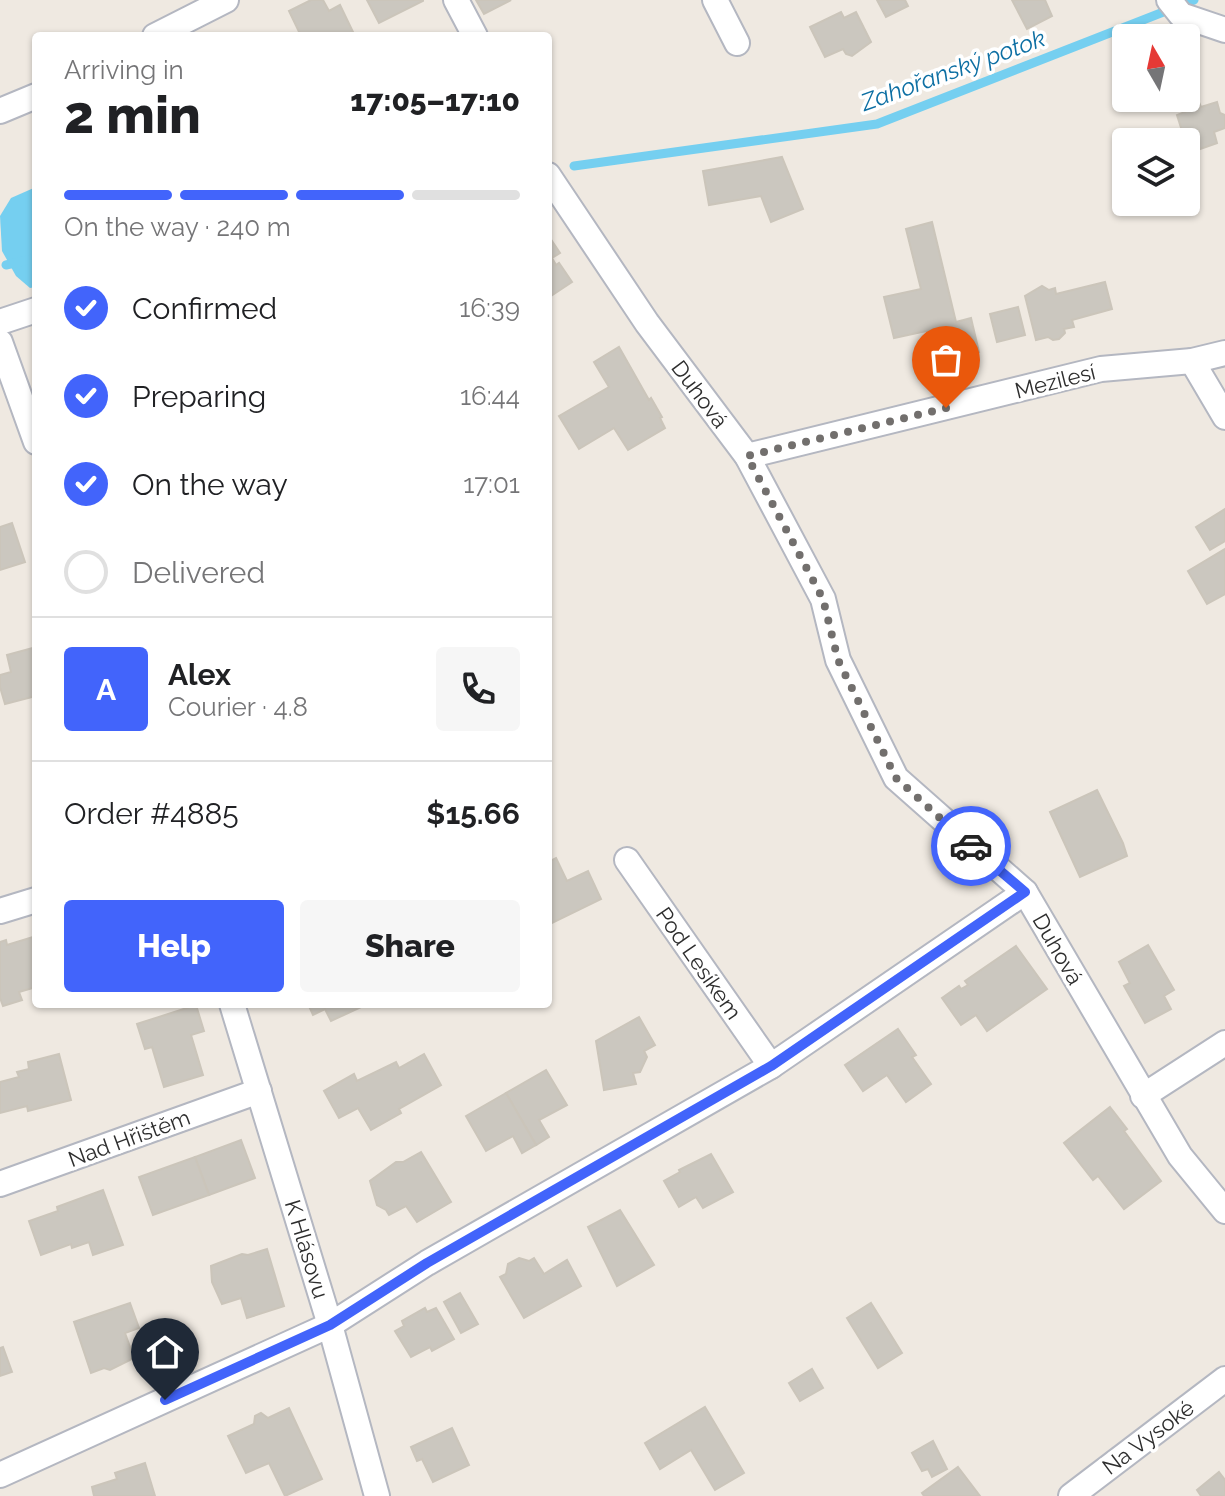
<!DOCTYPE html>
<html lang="en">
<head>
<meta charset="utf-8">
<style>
  body { margin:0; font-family:Raleway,sans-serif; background:#f6f6f6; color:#202124; height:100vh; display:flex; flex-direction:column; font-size:30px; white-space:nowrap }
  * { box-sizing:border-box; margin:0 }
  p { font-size:26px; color:#757577 }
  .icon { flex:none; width:44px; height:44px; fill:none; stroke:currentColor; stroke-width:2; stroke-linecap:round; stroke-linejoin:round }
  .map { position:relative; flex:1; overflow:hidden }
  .sheet { position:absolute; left:32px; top:32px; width:520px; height:976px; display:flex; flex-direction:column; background:#fff; border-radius:8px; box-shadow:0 2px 6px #0004 }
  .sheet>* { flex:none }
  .needle { width:52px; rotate:351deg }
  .controls { position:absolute; left:1112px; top:24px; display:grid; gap:16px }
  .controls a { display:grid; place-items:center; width:88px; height:88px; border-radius:8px; background:#fff; box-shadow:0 2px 6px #0004; font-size:40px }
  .pin { position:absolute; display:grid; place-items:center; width:68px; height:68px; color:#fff; margin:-82px -34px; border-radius:50% 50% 50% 0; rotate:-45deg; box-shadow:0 0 8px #0007 }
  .pin .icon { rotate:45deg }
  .courier { position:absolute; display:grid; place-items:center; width:80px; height:80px; margin:-40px; border:6px solid #4264fb; border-radius:50%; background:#fff; color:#222; box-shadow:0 2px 10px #0007 }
  .headline em { font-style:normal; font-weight:800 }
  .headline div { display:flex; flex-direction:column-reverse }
  .headline { display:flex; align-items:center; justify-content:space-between; height:136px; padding:0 32px }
  h1 { font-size:52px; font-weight:800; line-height:60px }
  .bar { display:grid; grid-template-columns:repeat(4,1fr); gap:12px 8px; align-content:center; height:96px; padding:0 32px }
  .bar i { height:10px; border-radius:6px; background:#e0e0e0 }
  .bar .active { background:#4264fb }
  .bar p { grid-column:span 4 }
  .line { display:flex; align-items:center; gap:20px; padding:0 32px; border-top:2px solid #e0e0e0 }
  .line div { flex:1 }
  .round { display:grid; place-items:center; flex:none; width:84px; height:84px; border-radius:8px; background:#f6f6f6 }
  ol { padding:0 32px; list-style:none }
  li { display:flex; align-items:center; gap:24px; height:88px }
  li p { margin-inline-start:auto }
  li .icon { padding:8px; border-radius:50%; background:#4264fb; color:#fff; stroke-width:4 }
  li:last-child { color:#757577 }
  li i { width:44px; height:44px; border:4px solid #e0e0e0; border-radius:50% }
  .cta { display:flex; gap:16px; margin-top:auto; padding:16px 32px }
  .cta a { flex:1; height:92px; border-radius:8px; background:#4264fb; color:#fff; font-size:32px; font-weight:800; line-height:92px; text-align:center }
  .cta a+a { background:#f6f6f6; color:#202124 }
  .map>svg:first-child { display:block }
  .water { fill:#75cff0 }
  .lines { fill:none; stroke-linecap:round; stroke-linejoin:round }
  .stream { stroke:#75cff0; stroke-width:9 }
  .building { fill:#cbc7bf; stroke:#cbc5ba; stroke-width:2 }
  .minor-casing { stroke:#b4b7c1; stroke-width:28 }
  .minor { stroke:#fff; stroke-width:24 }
  .done { stroke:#726f6d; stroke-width:8; stroke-dasharray:0 14.4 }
  .route { stroke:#4264fb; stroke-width:10 }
  .labels { text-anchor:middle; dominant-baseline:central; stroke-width:7; stroke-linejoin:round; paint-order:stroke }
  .street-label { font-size:22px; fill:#2e2e2e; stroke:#fff }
  .water-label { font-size:24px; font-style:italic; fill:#0d6fa3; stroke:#fff }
</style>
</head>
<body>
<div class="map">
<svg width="1225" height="1496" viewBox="0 0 1225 1496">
  <rect width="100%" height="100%" fill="#efe9e1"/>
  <path class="water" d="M 36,187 L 36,287 L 30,288 L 16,276 L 2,251 L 0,216 L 11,198 Z"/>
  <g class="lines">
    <g class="stream">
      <path d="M 574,166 L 877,124 L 1194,0"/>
      <path d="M 6,265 L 36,258"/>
    </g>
  </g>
  <g class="building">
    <path d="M 311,0 L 323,0 L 329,11 L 340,5 L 354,34 L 301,36 L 289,11 Z"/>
    <path d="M 367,0 L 423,0 L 423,1 L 379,23 Z"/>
    <path d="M 476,0 L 511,0 L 484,14 Z"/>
    <path d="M 877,0 L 905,0 L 908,6 L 886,17 Z"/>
    <path d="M 1012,0 L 1045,0 L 1052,16 L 1027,29 Z"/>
    <path d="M 841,12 L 844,18 L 856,12 L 871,42 L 852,56 L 846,54 L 843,49 L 825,57 L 810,27 Z"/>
    <path d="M 1198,100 L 1201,107 L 1217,102 L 1220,113 L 1225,115 L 1225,128 L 1214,132 L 1217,143 L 1189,153 L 1177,115 L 1185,112 L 1183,105 Z"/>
    <path d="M 782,157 L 803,209 L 771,222 L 761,196 L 709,205 L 703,171 Z"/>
    <path d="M 932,222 L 956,322 L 971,318 L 979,352 L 938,362 L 931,330 L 894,338 L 884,297 L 921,289 L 906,229 Z"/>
    <path d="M 548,235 L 560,253 L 552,258 L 556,265 L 559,263 L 572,282 L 548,298 Z"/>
    <path d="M 1105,282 L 1112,309 L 1072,320 L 1074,327 L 1064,329 L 1065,333 L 1059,339 L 1053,340 L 1048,337 L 1036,340 L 1025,296 L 1042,286 L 1049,290 L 1055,288 L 1056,294 Z"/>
    <path d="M 1018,307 L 1025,335 L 997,342 L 990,314 Z"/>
    <path d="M 619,347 L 649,400 L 651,398 L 662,417 L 660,418 L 665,428 L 628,450 L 614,428 L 579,449 L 559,416 L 609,387 L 594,362 Z"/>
    <path d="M 1225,509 L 1225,541 L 1210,550 L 1196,527 Z"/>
    <path d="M 12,523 L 25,562 L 0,570 L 0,527 Z"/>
    <path d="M 1225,549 L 1225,594 L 1207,604 L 1188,571 Z"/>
    <path d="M 36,647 L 36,696 L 5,704 L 0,687 L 0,675 L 11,672 L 7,655 Z"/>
    <path d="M 1097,790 L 1123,843 L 1127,856 L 1080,877 L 1050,812 Z"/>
    <path d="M 556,858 L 567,881 L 588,871 L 601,899 L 548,925 L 548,862 Z"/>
    <path d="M 33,937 L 36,945 L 36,987 L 19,992 L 22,1000 L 3,1006 L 0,998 L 0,942 L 6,940 L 7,945 Z"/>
    <path d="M 1148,945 L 1174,990 L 1164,996 L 1171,1009 L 1145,1023 L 1124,986 L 1130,983 L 1119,962 Z"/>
    <path d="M 1016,946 L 1047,989 L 987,1031 L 976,1015 L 961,1025 L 942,998 L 959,986 L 961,989 L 968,985 L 965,981 Z"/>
    <path d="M 308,1004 L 359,1004 L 361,1007 L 331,1021 L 325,1009 L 313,1015 Z"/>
    <path d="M 196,1005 L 204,1031 L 191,1035 L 203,1075 L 164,1087 L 152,1047 L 145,1049 L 137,1024 Z"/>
    <path d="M 639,1017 L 655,1045 L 644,1051 L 647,1057 L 640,1072 L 633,1073 L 636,1084 L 604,1090 L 596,1041 Z"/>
    <path d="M 898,1029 L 916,1055 L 912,1057 L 931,1084 L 906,1102 L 887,1075 L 863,1091 L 845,1065 Z"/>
    <path d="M 59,1054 L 71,1100 L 28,1111 L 27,1106 L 0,1113 L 0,1082 L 19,1077 L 17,1072 L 29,1069 L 28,1062 Z"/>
    <path d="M 424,1054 L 441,1085 L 399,1109 L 401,1113 L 371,1130 L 358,1108 L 339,1118 L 324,1091 L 354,1074 L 357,1081 L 396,1062 L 399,1068 Z"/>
    <path d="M 546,1070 L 567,1105 L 539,1120 L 549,1137 L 536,1145 L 506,1093 Z"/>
    <path d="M 506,1093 L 536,1145 L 522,1153 L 513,1136 L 486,1151 L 466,1116 Z"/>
    <path d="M 1110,1107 L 1127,1129 L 1124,1131 L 1161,1181 L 1124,1209 L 1098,1176 L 1093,1180 L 1064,1143 Z"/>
    <path d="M 241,1140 L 255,1178 L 209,1195 L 195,1157 Z"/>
    <path d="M 421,1152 L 451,1202 L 417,1222 L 406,1206 L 389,1215 L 386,1210 L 377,1205 L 370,1181 L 396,1162 L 403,1162 Z"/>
    <path d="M 711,1154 L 733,1192 L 703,1208 L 696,1197 L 679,1207 L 664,1181 L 680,1172 L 679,1170 Z"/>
    <path d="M 195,1157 L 209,1195 L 153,1215 L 139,1177 Z"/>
    <path d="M 103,1190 L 123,1245 L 93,1255 L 89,1242 L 72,1248 L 71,1244 L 41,1255 L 29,1221 L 58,1211 L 57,1207 Z"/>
    <path d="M 620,1210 L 654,1265 L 617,1286 L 588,1227 Z"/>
    <path d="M 267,1249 L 284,1306 L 247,1318 L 241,1298 L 222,1304 L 212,1282 L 211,1266 L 242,1254 L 248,1255 Z"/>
    <path d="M 519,1258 L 529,1261 L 534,1258 L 544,1274 L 567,1260 L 581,1286 L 524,1318 L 500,1277 L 506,1274 L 508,1264 Z"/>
    <path d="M 460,1293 L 478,1324 L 461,1333 L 444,1302 Z"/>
    <path d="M 130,1303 L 139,1328 L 125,1333 L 134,1358 L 110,1370 L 104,1368 L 91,1373 L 74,1322 Z"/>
    <path d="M 871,1303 L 902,1353 L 878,1368 L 847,1318 Z"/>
    <path d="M 425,1308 L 427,1312 L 436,1308 L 454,1339 L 432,1351 L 430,1347 L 411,1357 L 395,1331 L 404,1326 L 402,1321 Z"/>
    <path d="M 3,1347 L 12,1372 L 0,1376 L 0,1348 Z"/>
    <path d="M 812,1369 L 823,1388 L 800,1401 L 789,1383 Z"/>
    <path d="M 705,1407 L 744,1473 L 715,1490 L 691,1450 L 660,1469 L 645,1443 Z"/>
    <path d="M 289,1408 L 322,1479 L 285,1496 L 269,1463 L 246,1473 L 228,1436 L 254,1424 L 255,1416 L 261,1413 L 268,1418 Z"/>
    <path d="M 452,1428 L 469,1465 L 433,1482 L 422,1459 L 417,1461 L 411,1447 Z"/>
    <path d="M 933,1441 L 947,1469 L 932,1477 L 928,1469 L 922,1471 L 912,1453 Z"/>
    <path d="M 145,1463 L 155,1496 L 94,1496 L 92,1487 L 117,1479 L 115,1473 Z"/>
    <path d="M 958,1467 L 980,1496 L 924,1496 L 922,1493 Z"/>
    <path d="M 1219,1472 L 1225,1480 L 1225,1496 L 1201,1496 L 1197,1490 Z"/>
  </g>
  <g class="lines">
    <defs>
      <g id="minor">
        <path d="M 456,0 L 475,36"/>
        <path d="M 715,0 L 737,43"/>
        <path d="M 1169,0 L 1181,15 L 1225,30"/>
        <path d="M 155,36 L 226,0"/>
        <path d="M 0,111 L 36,96"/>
        <path d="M 548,175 L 647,323 L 747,456 L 823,599 L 838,660 L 896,778 L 1025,892 L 1180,1156 L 1225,1211"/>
        <path d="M 0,322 L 36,310"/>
        <path d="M 0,342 L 36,442"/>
        <path d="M 1192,361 L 1225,417"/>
        <path d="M 747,456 L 1101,369 L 1192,361 L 1225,353"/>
        <path d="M 627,860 L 771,1066"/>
        <path d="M 0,911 L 36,900"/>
        <path d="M 232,1004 L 330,1325 L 377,1496"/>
        <path d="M 1143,1096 L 1225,1043"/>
        <path d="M 0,1184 L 259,1091"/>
        <path d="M 0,1475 L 330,1325 L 427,1263 L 771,1066 L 1025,892"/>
        <path d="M 1071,1496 L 1225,1379"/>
      </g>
    </defs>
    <use href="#minor" class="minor-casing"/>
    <use href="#minor" class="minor"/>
  </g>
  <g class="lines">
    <path class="done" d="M 946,408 L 747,456 L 823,599 L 838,660 L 896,778 L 971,846"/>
    <path class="route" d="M 165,1400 L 330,1325 L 427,1263 L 771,1066 L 1025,892 L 971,846"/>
  </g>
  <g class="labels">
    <g class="street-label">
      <text transform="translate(1055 381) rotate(-14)">Mezilesí</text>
      <text transform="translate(700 394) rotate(53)">Duhová</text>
      <text transform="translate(1058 949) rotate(60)">Duhová</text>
      <text transform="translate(699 963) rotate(55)">Pod Lesíkem</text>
      <text transform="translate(129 1138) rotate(-20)">Nad Hřištěm</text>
      <text transform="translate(307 1249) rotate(73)">K Hlásovu</text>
      <text transform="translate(1148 1437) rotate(-37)">Na Vysoké</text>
    </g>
    <g class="water-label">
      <text transform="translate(953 70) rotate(-20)">Zahořanský potok</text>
    </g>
  </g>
</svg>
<div class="controls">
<a><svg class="needle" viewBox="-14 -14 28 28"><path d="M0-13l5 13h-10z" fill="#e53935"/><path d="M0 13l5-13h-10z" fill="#757577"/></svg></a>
<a><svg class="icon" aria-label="layers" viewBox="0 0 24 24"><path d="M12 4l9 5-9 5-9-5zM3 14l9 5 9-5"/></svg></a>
</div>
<div class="pin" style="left:946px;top:408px;background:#ea580c"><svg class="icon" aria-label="bag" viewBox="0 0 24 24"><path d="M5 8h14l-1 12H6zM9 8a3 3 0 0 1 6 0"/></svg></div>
<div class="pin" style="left:165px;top:1400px;background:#1f2937"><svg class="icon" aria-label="home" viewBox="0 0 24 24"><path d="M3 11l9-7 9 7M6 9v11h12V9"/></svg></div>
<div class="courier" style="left:971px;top:846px"><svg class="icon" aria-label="car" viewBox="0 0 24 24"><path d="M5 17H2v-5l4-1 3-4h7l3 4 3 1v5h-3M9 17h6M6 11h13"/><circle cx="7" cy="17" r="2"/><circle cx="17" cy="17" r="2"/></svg></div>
<section class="sheet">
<div class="headline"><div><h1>2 min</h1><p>Arriving in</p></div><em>17:05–17:10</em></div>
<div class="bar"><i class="active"></i><i class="active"></i><i class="active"></i><i></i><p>On the way · 240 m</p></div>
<ol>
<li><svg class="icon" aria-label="check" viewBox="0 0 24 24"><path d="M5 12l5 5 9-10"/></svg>Confirmed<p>16:39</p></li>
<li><svg class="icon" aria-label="check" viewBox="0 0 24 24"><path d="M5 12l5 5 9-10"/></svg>Preparing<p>16:44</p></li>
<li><svg class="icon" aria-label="check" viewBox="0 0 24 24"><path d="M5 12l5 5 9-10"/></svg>On the way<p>17:01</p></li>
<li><i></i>Delivered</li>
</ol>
<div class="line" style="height:144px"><b class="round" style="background:#4264fb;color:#fff">A</b><div><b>Alex</b><p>Courier · 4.8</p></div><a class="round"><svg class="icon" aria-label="phone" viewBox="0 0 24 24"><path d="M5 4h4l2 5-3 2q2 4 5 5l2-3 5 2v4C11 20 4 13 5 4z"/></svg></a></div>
<div class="line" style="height:104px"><div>Order #4885</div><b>$15.66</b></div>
<div class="cta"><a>Help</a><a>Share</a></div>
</section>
</div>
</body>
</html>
